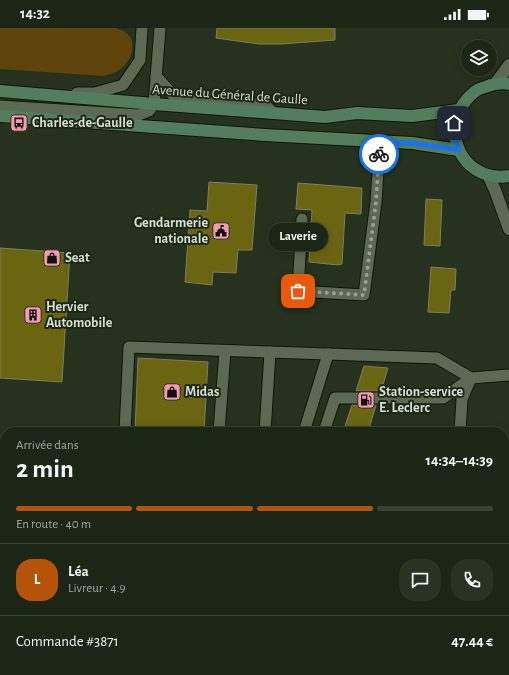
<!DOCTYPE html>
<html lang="fr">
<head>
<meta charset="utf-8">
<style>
  body { margin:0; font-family:"Alegreya Sans",sans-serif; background:#293223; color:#f1f3f6; height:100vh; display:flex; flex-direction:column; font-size:15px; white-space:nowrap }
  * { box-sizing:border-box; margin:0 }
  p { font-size:13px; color:#a0a5a1 }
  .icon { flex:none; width:22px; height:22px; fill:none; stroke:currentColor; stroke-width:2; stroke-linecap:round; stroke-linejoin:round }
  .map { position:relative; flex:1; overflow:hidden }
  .sheet { position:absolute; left:0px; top:399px; width:509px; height:248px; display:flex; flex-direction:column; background:#1c2616; border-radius:16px 16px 0 0; box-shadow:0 2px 10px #0003,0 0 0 1px #3a4335 }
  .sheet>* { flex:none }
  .buttons { position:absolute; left:461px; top:12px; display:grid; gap:8px }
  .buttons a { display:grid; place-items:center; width:36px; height:36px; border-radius:50%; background:#1c2616; box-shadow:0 2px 10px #0003,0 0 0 1px #3a4335; font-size:20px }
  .pin { position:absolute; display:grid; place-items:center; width:34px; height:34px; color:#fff; margin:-17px; border-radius:8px; box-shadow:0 2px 6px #0006 }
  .courier { position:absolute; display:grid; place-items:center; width:40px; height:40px; margin:-20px; border:3px solid #1a73e8; border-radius:50%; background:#fff; color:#222; box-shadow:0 1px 5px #0007 }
  .bubble { position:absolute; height:28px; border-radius:14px; background:#1c2616; box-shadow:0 2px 10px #0003,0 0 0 1px #3a4335; font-size:13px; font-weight:700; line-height:28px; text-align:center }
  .summary em { font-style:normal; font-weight:700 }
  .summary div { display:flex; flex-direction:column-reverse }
  .summary { display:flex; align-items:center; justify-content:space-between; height:68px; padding:0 16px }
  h1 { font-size:26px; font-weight:700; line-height:30px }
  .bar { display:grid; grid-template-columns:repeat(4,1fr); gap:6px 4px; align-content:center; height:48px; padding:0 16px }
  .bar i { height:5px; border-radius:3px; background:#3a4335 }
  .bar .selected { background:#b45309 }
  .bar p { grid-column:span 4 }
  .line { display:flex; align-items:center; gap:10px; padding:0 16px; border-top:1px solid #3a4335 }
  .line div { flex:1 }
  .round { display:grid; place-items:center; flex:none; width:42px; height:42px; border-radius:16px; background:#293223 }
  .status { display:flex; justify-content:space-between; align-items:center; height:28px; padding:0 20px; background:#1c2616; direction:ltr }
  .status svg { height:11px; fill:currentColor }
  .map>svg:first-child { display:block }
  .green { fill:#5e430b }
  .building { fill:#696511; stroke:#7e7d63 }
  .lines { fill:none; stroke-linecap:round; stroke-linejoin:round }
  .lane-casing { stroke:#0f1906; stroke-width:13 }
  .street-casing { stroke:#0f1906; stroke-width:14 }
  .secondary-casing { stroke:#0f1906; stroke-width:14 }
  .lane { stroke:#5d6a53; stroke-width:11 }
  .street { stroke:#5d6a53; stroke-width:12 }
  .secondary { stroke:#537d5d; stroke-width:12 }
  .done { stroke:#98a292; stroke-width:4; stroke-dasharray:0 7.2 }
  .route { stroke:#1a73e8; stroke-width:5 }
  .labels { text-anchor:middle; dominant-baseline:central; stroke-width:4; stroke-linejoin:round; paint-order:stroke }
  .street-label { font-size:14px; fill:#d6ded1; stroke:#1d2814 }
  .poi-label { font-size:14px; font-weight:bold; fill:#d6ded1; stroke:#1d2814; text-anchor:start }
</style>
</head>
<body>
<div class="status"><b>14:32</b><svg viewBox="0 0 49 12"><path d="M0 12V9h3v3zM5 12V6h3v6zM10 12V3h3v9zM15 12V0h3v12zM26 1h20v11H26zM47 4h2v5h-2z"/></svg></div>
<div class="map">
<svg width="509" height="647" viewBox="0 0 509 647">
  <rect width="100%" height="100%" fill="#26321d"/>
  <path class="green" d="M 0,0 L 115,0 C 118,1 121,2 124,3 C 141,14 130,37 116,44 C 112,46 107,47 103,48 L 0,41 Z"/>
  <g class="building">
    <path d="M 217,0 L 335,0 L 335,12 L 281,16 L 259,16 L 216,10 Z"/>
    <path d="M 209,154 L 257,157 L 252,222 L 238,222 L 236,245 L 213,244 L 212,257 L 185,254 L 190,182 L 207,183 Z"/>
    <path d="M 298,155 L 362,160 L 361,186 L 345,185 L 342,236 L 338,237 L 309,234 L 312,182 L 296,181 Z"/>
    <path d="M 426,171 L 442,172 L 440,218 L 424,217 Z"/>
    <path d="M 0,220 L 70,225 L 62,354 L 0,350 Z"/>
    <path d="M 431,239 L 456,241 L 455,262 L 451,262 L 449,285 L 428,284 Z"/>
    <path d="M 138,330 L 208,334 L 204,404 L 135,404 Z"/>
    <path d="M 364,338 L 388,340 L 381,363 L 356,363 Z"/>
    <path d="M 352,377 L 376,377 L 368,404 L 343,404 Z"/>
  </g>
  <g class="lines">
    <defs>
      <g id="lane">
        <path d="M 156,48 L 173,67 L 242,75 L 264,76 L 274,85"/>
        <path d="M 77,65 L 95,65 L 123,57 L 140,32 L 142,0"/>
        <path d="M 0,78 L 139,87 L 149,83 L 154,76 L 160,0"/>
        <path d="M 302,191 L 298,263 L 364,267 L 376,174 L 380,114"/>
        <path d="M 125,404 L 129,319 L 328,326"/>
        <path d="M 219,404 L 225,323"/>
        <path d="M 265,404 L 270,324"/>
        <path d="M 304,404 L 328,326 L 437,330 L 471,350 L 509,347"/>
        <path d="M 324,404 L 335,370 L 443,370 L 471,350"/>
        <path d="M 460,404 L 462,371 L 471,350"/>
        <path d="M 504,440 L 509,439"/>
        <path d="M 212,647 L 213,642"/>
        <path d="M 424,647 L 425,642"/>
      </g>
      <g id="street">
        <path d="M 495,56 L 509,37"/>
        <path d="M 488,147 L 495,162 L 509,201"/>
        <path d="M 0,637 L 5,637"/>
        <path d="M 89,642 L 178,647"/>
      </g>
      <g id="secondary">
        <path d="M 509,56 C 501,54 493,56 485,59 C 476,61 469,68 464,75 C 446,101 456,137 488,147 C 495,149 502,149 509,148"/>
        <path d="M 0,63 L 154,76 L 325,89 L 357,85 L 412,88 L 459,82"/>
        <path d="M 0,88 L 265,107 L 412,115 L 459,122"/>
      </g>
    </defs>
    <use href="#lane" class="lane-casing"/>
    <use href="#street" class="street-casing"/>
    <use href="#secondary" class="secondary-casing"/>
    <use href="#lane" class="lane"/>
    <use href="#street" class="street"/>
    <use href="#secondary" class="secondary"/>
  </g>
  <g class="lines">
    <path class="done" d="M 298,263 L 364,267 L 376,174 L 379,126"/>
    <path class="route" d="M 379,126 L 380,114 L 412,115 L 459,122 L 455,109 L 454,95"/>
  </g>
  <defs>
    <symbol id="bus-square" viewBox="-11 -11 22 22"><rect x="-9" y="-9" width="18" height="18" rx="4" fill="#f19ab1" stroke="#1d2814"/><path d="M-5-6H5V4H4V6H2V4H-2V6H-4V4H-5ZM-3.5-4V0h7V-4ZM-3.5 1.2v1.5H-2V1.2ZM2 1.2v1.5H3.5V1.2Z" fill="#111"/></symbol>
    <symbol id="civic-square" viewBox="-11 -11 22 22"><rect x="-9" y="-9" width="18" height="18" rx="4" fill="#f19ab1" stroke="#1d2814"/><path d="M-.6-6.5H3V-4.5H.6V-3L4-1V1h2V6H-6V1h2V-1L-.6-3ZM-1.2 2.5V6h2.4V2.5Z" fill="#111"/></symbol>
    <symbol id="shop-square" viewBox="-11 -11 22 22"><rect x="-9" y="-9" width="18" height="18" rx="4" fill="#f19ab1" stroke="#1d2814"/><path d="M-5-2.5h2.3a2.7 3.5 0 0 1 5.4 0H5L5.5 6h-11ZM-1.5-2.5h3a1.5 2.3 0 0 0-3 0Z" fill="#111"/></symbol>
    <symbol id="building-square" viewBox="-11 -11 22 22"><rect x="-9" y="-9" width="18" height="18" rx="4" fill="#f19ab1" stroke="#1d2814"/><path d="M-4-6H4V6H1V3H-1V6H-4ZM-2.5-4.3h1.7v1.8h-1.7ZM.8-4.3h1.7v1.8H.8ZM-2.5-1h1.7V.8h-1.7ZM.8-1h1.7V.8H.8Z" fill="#111"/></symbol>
    <symbol id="fuel-square" viewBox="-11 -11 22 22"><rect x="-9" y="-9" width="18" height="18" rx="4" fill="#f19ab1" stroke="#1d2814"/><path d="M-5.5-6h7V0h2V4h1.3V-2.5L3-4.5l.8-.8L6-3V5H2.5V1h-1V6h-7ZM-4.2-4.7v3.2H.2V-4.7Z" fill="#111"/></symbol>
  </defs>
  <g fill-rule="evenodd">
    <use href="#bus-square" x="9" y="85" width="20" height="20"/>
    <use href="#civic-square" x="211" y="193" width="20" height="20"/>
    <use href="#shop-square" x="42" y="220" width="20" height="20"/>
    <use href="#building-square" x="23" y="277" width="20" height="20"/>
    <use href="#shop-square" x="162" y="354" width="20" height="20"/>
    <use href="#fuel-square" x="356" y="362" width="20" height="20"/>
  </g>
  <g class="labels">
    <g class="street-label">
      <text transform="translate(230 67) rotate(4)">Avenue du Général de Gaulle</text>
    </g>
    <g class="poi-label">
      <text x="32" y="95">Charles-de-Gaulle</text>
      <text x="208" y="195" text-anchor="end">Gendarmerie<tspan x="208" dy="16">nationale</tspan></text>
      <text x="65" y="230">Seat</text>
      <text x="46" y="279">Hervier<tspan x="46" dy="16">Automobile</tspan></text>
      <text x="185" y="364">Midas</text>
      <text x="379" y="364">Station-service<tspan x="379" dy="16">E. Leclerc</tspan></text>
    </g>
  </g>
</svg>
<div class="buttons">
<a><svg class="icon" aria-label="layers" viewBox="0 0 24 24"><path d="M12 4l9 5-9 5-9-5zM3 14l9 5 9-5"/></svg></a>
</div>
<div class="pin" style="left:298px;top:263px;background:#ea580c"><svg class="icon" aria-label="bag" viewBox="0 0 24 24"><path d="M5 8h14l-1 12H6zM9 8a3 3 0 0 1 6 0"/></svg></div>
<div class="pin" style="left:454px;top:95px;background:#1f2937"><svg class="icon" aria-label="home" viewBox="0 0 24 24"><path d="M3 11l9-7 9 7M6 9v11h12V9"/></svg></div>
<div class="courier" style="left:379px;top:126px"><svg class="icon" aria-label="bike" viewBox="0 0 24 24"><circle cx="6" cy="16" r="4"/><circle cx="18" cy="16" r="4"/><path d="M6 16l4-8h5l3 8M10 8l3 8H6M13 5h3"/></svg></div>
<div class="bubble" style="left:268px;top:195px;width:60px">Laverie</div>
<section class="sheet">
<div class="summary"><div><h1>2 min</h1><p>Arrivée dans</p></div><em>14:34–14:39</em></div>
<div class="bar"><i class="selected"></i><i class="selected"></i><i class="selected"></i><i></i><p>En route · 40 m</p></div>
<div class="line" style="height:72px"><b class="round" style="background:#b45309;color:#fff">L</b><div><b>Léa</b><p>Livreur · 4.9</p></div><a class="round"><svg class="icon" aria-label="chat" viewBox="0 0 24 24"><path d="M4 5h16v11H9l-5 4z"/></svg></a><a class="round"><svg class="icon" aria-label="phone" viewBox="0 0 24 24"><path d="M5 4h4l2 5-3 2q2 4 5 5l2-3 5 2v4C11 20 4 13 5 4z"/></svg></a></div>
<div class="line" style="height:52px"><div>Commande #3871</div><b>47.44 €</b></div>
</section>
</div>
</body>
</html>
